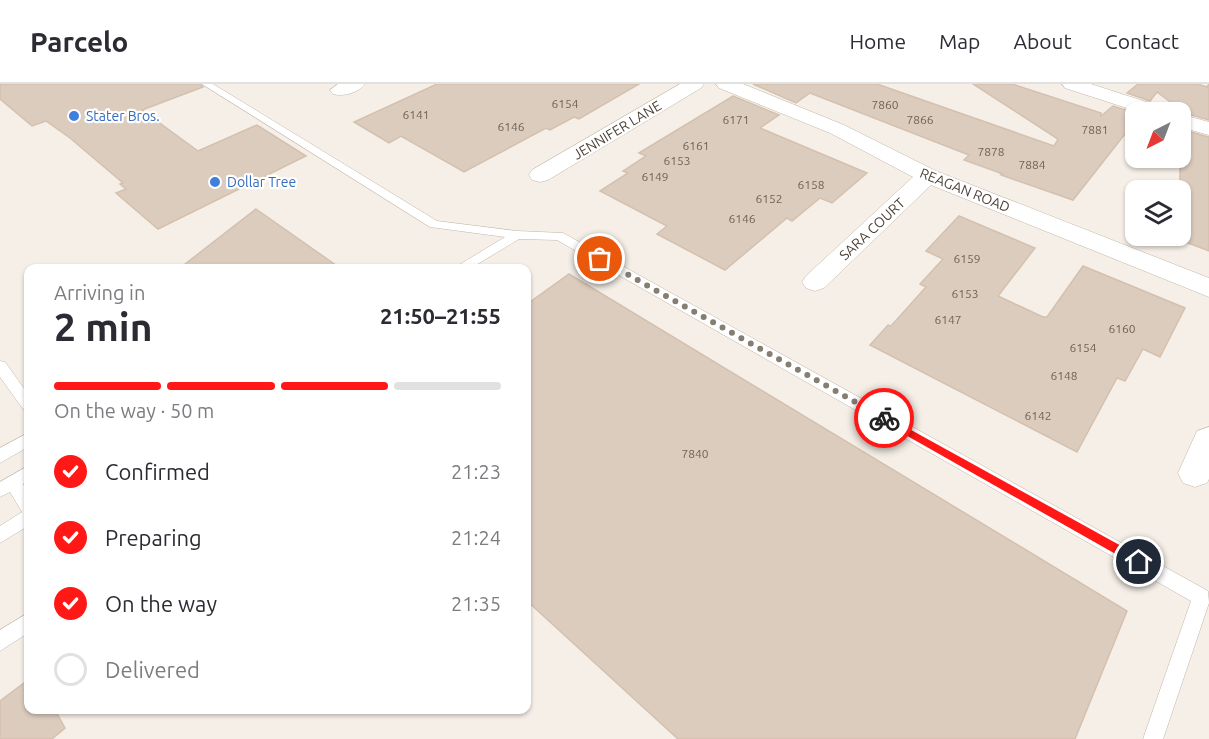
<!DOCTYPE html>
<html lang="en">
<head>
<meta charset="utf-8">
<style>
  body { margin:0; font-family:Ubuntu,sans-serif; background:#f2f2f3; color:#2b2b33; height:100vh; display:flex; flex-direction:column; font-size:22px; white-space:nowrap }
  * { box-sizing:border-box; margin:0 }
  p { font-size:20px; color:#7c7c81 }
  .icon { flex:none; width:33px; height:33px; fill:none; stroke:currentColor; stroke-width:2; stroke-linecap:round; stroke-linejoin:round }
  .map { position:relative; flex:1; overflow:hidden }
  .details { position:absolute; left:24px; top:180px; width:507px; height:450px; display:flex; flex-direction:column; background:#fff; border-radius:12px; box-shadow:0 2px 4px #0004 }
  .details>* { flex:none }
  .needle { width:39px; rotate:222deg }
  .controls { position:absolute; left:1125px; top:18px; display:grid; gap:12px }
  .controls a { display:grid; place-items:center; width:66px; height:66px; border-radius:12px; background:#fff; box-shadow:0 2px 4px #0004; font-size:30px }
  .pin { position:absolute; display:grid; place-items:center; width:51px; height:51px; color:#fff; margin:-26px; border:3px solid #fff; border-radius:50%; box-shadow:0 2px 6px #0007 }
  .courier { position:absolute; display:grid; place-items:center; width:60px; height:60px; margin:-30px; border:4px solid #ff1815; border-radius:50%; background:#fff; color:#222; box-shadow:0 2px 8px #0007 }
  .overview em { font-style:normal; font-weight:600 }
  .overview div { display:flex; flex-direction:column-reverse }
  .overview { display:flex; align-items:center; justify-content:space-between; height:102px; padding:0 30px }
  h1 { font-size:39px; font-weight:600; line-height:45px }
  .bar { display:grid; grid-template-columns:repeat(4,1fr); gap:9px 6px; align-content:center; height:72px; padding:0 30px }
  .bar i { height:8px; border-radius:4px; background:#e1e1e2 }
  .bar .selected { background:#ff1815 }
  .bar p { grid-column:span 4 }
  ol { padding:0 30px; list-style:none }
  li { display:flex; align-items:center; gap:18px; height:66px }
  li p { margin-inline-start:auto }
  li .icon { padding:6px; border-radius:50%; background:#ff1815; color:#fff; stroke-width:4 }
  li:last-child { color:#7c7c81 }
  li i { width:33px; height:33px; border:3px solid #e1e1e2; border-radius:50% }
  header { display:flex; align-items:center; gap:36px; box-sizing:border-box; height:84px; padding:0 30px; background:#fff; border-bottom:2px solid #e1e1e2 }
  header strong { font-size:28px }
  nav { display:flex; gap:33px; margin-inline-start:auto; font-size:21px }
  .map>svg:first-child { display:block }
  .building { fill:#dcccbe; stroke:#d4c0ae; stroke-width:1.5 }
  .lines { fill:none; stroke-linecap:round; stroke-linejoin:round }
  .service-casing { stroke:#c2b6a9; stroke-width:1 }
  .minor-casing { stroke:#c2b6a9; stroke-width:1 }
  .service { fill:#fff; fill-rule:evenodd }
  .minor { fill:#fff; fill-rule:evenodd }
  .route { fill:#ff1815 }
  .done { stroke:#867d73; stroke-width:6; stroke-dasharray:0 10.8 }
  .shop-dot { fill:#3f7fe0; stroke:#fff; stroke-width:2 }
  .labels { text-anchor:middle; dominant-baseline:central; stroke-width:4.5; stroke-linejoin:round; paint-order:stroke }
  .number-label { font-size:12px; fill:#6e6257 }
  .far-shop-label { font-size:14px; fill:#366cbe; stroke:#fff; text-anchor:start }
  .far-street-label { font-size:14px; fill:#4a3f35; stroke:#fff }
</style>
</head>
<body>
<header>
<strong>Parcelo</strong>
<nav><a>Home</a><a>Map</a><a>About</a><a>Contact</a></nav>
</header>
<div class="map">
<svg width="1209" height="655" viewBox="0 0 1209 655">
  <rect width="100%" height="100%" fill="#f5efe7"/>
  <g class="building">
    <path d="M 0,0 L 200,0 L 203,3 L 142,26 L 198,67 L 257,41 L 306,72 L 158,145 L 116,109 L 126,105 L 120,100 L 123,99 L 70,54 L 46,37 L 32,42 L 0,15 Z"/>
    <path d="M 437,0 L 639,0 L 579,35 L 574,33 L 550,46 L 546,44 L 464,88 L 401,52 L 389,59 L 354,38 Z"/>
    <path d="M 753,0 L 877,0 L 1054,62 L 1058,55 L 973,0 L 1012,0 L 1101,29 L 1101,32 L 1113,22 L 1136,29 L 1136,36 L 1073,116 L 1001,91 L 1003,90 L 964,76 L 969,71 L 810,9 L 796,19 Z"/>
    <path d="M 1138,0 L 1198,0 L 1207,3 L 1209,0 L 1209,36 L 1185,29 L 1157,8 L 1150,17 L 1127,9 Z"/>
    <path d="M 733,12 L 779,31 L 760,44 L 867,89 L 832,119 L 820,114 L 792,137 L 787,134 L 725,186 L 657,150 L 667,142 L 600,107 L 628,89 L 623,87 L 646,72 L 639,69 Z"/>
    <path d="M 1180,45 L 1209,53 L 1209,167 L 1180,156 Z"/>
    <path d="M 256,125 L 340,184 L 180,184 Z"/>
    <path d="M 959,132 L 1035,164 L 998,212 L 1043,233 L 1047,233 L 1083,182 L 1185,224 L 1160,273 L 1143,265 L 1125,297 L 1117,294 L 1077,368 L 870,261 L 888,241 L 891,242 L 926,203 L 920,200 L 943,175 L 926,167 Z"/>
    <path d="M 569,190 L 1127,527 L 1075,655 L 678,655 L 526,516 L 526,221 Z"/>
    <path d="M 28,596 L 28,626 L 55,626 L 65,644 L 52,655 L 0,655 L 0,617 Z"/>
  </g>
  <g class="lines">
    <defs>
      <g id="service">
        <path d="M 202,0 L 213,0 L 437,137 L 517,147 L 563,149 L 1208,507 L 1209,519 L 1163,655 L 1143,655 L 1191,517 L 557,156 L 519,155 L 471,184 L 457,184 L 459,181 L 505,153 L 430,143 Z"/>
        <path d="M 0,277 L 5,278 L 28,310 L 28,327 L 23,325 L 0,293 Z"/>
        <path d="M 28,349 L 28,363 L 0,379 L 0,364 Z"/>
        <path d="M 28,382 L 28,397 L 23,400 L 28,409 L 28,442 L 0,459 L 0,442 L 22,428 L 10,408 L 0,413 L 0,398 Z"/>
        <path d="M 28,529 L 28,549 L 0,567 L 0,546 Z"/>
      </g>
      <g id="minor">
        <path d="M 338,0 L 365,0 C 358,9 343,13 333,10 L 330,6 Z"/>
        <path d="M 680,0 L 704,0 L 701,4 L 548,96 L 540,98 L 532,96 L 529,91 L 532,86 Z"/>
        <path d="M 716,0 L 743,0 L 844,41 L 936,87 L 1209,194 L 1209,213 L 931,101 L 824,204 L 815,207 L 806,204 L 802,198 L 806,192 L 913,93 L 830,49 L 719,4 Z"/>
        <path d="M 1062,0 L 1091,0 L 1165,24 L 1168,28 L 1139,28 L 1065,4 Z"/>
        <path d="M 1180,30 L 1209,38 L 1209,51 L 1180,43 Z"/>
        <path d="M 1209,343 L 1209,395 L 1207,399 L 1195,403 L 1183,399 L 1178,389 L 1197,347 Z"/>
      </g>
    </defs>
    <use href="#service" class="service-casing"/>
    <use href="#minor" class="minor-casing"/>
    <use href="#service" class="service"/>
    <use href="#minor" class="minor"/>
  </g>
  <path class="route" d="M 884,331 L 1143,474 L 1143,481 L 1135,481 L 881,337 L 879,334 Z"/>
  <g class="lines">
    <path class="done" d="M 600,175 L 884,334"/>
  </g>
  <g class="shop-dot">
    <circle cx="74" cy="32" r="6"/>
    <circle cx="215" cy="98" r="6"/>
  </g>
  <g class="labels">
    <g class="number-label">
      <text x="565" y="19">6154</text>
      <text x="885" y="20">7860</text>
      <text x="416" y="30">6141</text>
      <text x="736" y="35">6171</text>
      <text x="920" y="35">7866</text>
      <text x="511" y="42">6146</text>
      <text x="1095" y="45">7881</text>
      <text x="696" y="61">6161</text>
      <text x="991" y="67">7878</text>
      <text x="677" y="76">6153</text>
      <text x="1032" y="80">7884</text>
      <text x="655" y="92">6149</text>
      <text x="811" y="100">6158</text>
      <text x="769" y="114">6152</text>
      <text x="742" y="134">6146</text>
      <text x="967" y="174">6159</text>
      <text x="965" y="209">6153</text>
      <text x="948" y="235">6147</text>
      <text x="1122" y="244">6160</text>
      <text x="1083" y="263">6154</text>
      <text x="1064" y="291">6148</text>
      <text x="1038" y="331">6142</text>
      <text x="695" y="369">7840</text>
    </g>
    <g class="far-shop-label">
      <text x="86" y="32">Stater Bros.</text>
      <text x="227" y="98">Dollar Tree</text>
    </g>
    <g class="far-street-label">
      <text transform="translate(617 46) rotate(-31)">JENNIFER LANE</text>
      <text transform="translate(965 106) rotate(22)">REAGAN ROAD</text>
      <text transform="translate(872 145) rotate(-43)">SARA COURT</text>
    </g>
  </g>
</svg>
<div class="controls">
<a><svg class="needle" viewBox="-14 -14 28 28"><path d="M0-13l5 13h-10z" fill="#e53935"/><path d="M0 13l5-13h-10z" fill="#7c7c81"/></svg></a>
<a><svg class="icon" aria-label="layers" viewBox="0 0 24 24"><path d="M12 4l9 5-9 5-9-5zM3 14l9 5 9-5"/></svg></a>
</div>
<div class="pin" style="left:600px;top:175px;background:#ea580c"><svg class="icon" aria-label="bag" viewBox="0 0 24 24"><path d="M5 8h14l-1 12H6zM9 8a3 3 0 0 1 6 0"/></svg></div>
<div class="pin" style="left:1139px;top:478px;background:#1f2937"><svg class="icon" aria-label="home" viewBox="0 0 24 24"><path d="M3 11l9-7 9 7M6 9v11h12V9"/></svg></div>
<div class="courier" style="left:884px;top:334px"><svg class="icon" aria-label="bike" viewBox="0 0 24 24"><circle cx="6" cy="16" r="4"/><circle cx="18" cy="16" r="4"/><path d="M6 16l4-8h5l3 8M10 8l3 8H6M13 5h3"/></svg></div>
<section class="details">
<div class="overview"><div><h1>2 min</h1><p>Arriving in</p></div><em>21:50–21:55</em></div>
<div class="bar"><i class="selected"></i><i class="selected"></i><i class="selected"></i><i></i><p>On the way · 50 m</p></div>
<ol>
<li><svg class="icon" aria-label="check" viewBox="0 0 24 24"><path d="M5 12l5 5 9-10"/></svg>Confirmed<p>21:23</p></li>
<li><svg class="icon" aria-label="check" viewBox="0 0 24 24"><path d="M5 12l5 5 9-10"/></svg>Preparing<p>21:24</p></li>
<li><svg class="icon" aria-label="check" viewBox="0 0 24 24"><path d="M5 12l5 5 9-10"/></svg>On the way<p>21:35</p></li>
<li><i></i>Delivered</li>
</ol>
</section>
</div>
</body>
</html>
